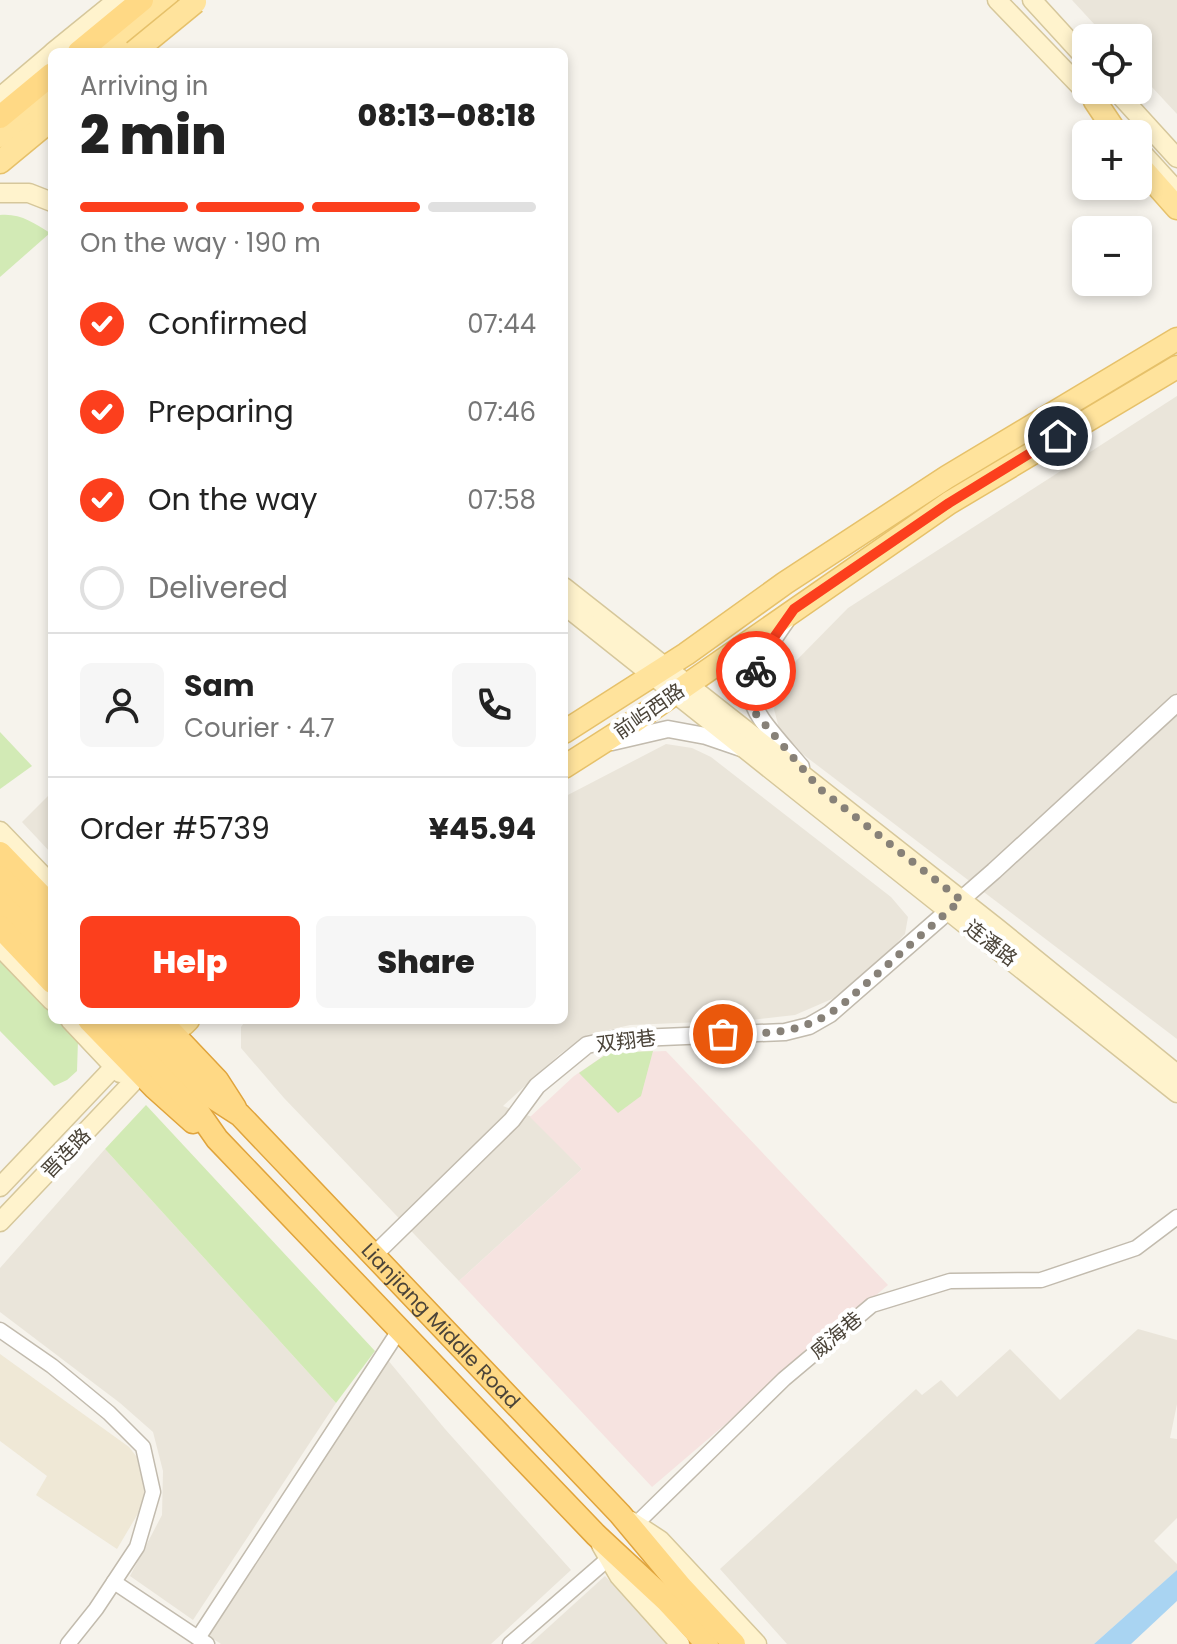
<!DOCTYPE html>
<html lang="en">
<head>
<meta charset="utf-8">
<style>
  body { margin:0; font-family:Poppins,"Noto Sans SC",sans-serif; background:#f6f6f6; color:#222; height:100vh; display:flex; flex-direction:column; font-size:30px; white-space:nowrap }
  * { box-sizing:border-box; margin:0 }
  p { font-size:26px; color:#767676 }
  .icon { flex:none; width:44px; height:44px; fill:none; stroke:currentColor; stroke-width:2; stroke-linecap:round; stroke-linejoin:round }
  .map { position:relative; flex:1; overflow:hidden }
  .details { position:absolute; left:48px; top:48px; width:520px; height:976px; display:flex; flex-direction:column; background:#fff; border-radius:12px; box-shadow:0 4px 12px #0003 }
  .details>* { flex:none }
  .buttons { position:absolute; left:1072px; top:24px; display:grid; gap:16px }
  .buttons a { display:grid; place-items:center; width:80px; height:80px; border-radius:12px; background:#fff; box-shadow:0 4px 12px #0003; font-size:40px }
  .pin { position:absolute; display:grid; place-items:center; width:68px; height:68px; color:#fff; margin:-34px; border:4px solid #fff; border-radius:50%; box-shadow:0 2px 8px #0007 }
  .courier { position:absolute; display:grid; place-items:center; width:80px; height:80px; margin:-40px; border:6px solid #fc3f1d; border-radius:50%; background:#fff; color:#222; box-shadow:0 2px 10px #0007 }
  .overview em { font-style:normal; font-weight:800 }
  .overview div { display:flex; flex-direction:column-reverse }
  .overview { display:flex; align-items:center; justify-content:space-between; height:136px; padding:0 32px }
  h1 { font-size:52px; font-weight:800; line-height:60px }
  .bar { display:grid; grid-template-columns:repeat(4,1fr); gap:12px 8px; align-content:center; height:96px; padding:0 32px }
  .bar i { height:10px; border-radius:6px; background:#e0e0e0 }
  .bar .on { background:#fc3f1d }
  .bar p { grid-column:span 4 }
  .line { display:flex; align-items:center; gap:20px; padding:0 32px; border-top:2px solid #e0e0e0 }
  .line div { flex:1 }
  .round { display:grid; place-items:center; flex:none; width:84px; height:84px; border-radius:12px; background:#f6f6f6 }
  ol { padding:0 32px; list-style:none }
  li { display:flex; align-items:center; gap:24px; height:88px }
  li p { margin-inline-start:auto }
  li .icon { padding:8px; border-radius:50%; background:#fc3f1d; color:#fff; stroke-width:4 }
  li:last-child { color:#767676 }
  li i { width:44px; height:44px; border:4px solid #e0e0e0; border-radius:50% }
  .primary-button { display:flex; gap:16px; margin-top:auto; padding:16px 32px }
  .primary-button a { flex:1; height:92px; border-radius:12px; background:#fc3f1d; color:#fff; font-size:32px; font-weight:800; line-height:92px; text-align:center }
  .primary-button a+a { background:#f6f6f6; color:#222 }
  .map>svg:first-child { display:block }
  .residential { fill:#eae5da }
  .education { fill:#efe8d6 }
  .medical { fill:#f6e3e0 }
  .green { fill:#d2eab5 }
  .water { fill:#a9d4f2 }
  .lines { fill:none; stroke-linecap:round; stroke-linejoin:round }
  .minor-casing { stroke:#c2bbae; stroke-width:17 }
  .tertiary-casing { stroke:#c2bbae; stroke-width:19 }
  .secondary-casing { stroke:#d6c79b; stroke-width:21 }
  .primary-casing { stroke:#e6c16a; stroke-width:25 }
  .trunk-casing { stroke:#e0a43c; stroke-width:25 }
  .minor { stroke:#fff; stroke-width:14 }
  .tertiary { stroke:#fff; stroke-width:16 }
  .secondary { stroke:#fff3cd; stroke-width:18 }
  .primary { stroke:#ffe39c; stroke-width:22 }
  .trunk { stroke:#ffd985; stroke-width:22 }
  .primary-bridge-casing { stroke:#e6c16a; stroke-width:25; stroke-linecap:butt }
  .primary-bridge { stroke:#ffe39c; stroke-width:22 }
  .done { stroke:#878178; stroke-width:8; stroke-dasharray:0 14.4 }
  .route { stroke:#fc3f1d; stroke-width:10 }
  .labels { text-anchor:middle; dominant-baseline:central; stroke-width:8; stroke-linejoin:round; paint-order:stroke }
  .street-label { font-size:20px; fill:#4b4439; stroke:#fff }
</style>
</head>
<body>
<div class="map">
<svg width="1177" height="1644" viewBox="0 0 1177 1644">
  <rect width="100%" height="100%" fill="#f6f3ec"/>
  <g class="residential">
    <path d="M 1072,0 L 1177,0 L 1177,114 L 1138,72 L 1138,38 L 1107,38 Z"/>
    <path d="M 1177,396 L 1177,1039 L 788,743 L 781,736 L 774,709 L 789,668 L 848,608 Z"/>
    <path d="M 666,744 L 692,748 L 711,757 L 891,897 L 908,917 L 905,934 L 877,964 L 832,999 L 795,1015 L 750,1020 L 630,1025 L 587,1035 L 560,1054 L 503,1106 L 532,1117 L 582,1169 L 459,1281 L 284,1098 L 241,1048 L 241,1027 L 246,1020 L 564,1020 L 564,797 Z"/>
    <path d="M 52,792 L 52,854 L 22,822 Z"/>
    <path d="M 105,1149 L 336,1403 L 193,1620 L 130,1576 L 162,1515 L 163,1471 L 153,1432 L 120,1403 L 0,1312 L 0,1268 Z"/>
    <path d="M 1138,1329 L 1177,1340 L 1177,1404 L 1170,1438 L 1177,1439 L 1177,1518 L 1154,1541 L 1177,1564 L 1177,1570 L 1094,1644 L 787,1644 L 720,1569 L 916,1389 L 922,1395 L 941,1380 L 957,1397 L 1010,1349 L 1060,1400 Z"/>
    <path d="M 387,1359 L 445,1429 L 571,1570 L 491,1644 L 221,1644 L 207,1635 Z"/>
    <path d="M 605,1576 L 667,1644 L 530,1644 Z"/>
  </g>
  <path class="education" d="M 0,1354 L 129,1447 L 140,1461 L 146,1500 L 117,1549 L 36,1495 L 47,1476 L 0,1441 Z"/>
  <path class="medical" d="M 666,1051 L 888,1285 L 652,1487 L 459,1281 L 582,1169 L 530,1117 L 574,1076 L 608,1053 Z"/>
  <g class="green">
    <path d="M 0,215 C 20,213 34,223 50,233 L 0,277 Z"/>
    <path d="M 0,732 L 32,766 L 0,789 Z"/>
    <path d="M 0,956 L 52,1012 L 52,1020 L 59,1020 L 78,1040 L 77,1071 L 67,1080 L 54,1086 L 0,1031 Z"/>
    <path d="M 653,1051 L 641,1096 L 618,1113 L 579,1073 L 608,1053 Z"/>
    <path d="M 146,1105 L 375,1351 L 336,1403 L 105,1149 Z"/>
  </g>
  <path class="water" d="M 1177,1570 L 1177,1601 L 1131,1644 L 1094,1644 Z"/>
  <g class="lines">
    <defs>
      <g id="minor">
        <path d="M 0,1330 L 52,1366 L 109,1413 L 143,1447 L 153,1492 L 137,1547 L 96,1609 L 68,1644"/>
        <path d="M 636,1524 L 784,1379 L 872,1305 L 950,1281 L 1041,1280 L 1136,1248 L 1177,1217"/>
        <path d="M 114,1582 L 207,1644"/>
        <path d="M 198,1638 L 400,1329"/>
        <path d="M 510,1644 L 609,1558"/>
      </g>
      <g id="tertiary">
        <path d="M 786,621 C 732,698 744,700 801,767"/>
        <path d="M 612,742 L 668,729 L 706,736 L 741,748"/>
        <path d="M 374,1255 L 512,1120 L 537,1086 L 587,1045 L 614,1039 L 785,1032 L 809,1026 L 830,1014 L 994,871 L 1177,703"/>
      </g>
      <g id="secondary">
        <path d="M 997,0 L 1103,110"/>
        <path d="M 1032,0 L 1086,59"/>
        <path d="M 53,52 L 117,0"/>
        <path d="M 1115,90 L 1177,158"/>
        <path d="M 0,97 L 52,53"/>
        <path d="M 1138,148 L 1177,191"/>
        <path d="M 0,193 L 29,193 L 52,202"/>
        <path d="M 564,587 L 996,927 L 1177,1074"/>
        <path d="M 564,605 L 1177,1093"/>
        <path d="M 0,831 L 52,885"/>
        <path d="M 0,947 L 52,1001"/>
        <path d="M 70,1020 L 120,1073"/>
        <path d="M 0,1187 L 114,1067"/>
        <path d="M 0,1222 L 132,1083"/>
        <path d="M 631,1521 L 660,1540 L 757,1644"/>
        <path d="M 601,1545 L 619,1576 L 680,1644"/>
      </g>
      <g id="primary">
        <path d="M 103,52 L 166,0"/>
        <path d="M 1095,101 L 1117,134"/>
        <path d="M 0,136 L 52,93"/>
        <path d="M 0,162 L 52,119"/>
        <path d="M 1138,164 L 1177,208"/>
        <path d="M 564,732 L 686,654 L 785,583 L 947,477 L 1177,339"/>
        <path d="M 564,767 L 622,730 L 949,503 L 1177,367"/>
        <path d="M 184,1024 L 188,1020"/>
      </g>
      <g id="trunk">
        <path d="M 79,52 L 142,0"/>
        <path d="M 0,117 L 52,74"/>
        <path d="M 0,853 L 52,907"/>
        <path d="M 0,877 L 52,931"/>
        <path d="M 0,903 L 52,957"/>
        <path d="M 0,927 L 52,982"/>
        <path d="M 89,1020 L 155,1088 L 193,1122"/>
        <path d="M 112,1020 L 194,1106 L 217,1139 L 596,1535 L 667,1601 L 707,1644"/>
        <path id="s1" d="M 137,1020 L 209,1095 L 240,1115 L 620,1514 L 681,1587 L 734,1644"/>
        <path d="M 160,1020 L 217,1080 L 235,1108"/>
      </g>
    </defs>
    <use href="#minor" class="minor-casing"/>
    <use href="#tertiary" class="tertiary-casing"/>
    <use href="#secondary" class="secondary-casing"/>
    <use href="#primary" class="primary-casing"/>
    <use href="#trunk" class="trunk-casing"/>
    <use href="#minor" class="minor"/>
    <use href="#tertiary" class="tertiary"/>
    <use href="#secondary" class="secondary"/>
    <use href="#primary" class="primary"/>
    <use href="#trunk" class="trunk"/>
    <defs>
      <path id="primary-bridge" d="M 134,52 L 195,2"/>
    </defs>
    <use href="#primary-bridge" class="primary-bridge-casing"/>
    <use href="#primary-bridge" class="primary-bridge"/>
  </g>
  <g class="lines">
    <path class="done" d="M 723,1034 C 771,1033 803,1035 843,1004 L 961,900 L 820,789 L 756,714 L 749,694 L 756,671"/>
    <path class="route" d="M 756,671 L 758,660 L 794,609 L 949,503 L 1058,436"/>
  </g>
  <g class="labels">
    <g class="street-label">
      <text transform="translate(649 711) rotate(-35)">前屿西路</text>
      <text transform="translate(991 943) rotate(38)">连潘路</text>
      <text transform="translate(626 1041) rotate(-7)">双翔巷</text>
      <text transform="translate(66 1153) rotate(-46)">晋连路</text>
      <text stroke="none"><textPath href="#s1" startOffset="432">Lianjiang Middle Road</textPath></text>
      <text transform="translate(836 1335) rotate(-40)">威海巷</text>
    </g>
  </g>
</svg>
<div class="buttons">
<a><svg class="icon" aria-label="locate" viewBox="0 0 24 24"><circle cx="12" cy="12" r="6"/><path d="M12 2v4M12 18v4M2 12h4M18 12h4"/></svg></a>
<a>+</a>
<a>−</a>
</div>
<div class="pin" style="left:723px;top:1034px;background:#ea580c"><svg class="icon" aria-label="bag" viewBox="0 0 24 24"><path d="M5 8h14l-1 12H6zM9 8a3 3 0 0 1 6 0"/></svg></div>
<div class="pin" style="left:1058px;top:436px;background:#1f2937"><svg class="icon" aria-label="home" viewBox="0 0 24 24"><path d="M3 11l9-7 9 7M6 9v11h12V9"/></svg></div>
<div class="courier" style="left:756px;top:671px"><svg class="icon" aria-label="bike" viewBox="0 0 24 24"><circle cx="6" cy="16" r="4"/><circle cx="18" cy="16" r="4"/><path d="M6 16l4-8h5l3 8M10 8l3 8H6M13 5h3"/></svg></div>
<section class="details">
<div class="overview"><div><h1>2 min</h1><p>Arriving in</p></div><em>08:13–08:18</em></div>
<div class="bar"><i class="on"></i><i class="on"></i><i class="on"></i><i></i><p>On the way · 190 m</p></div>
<ol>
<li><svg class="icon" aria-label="check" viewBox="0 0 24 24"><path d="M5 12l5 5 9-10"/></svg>Confirmed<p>07:44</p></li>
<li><svg class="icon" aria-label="check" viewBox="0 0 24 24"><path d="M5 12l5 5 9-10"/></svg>Preparing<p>07:46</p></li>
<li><svg class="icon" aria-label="check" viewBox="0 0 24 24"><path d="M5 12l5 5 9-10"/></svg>On the way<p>07:58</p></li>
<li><i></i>Delivered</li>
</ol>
<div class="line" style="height:144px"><a class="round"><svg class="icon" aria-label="person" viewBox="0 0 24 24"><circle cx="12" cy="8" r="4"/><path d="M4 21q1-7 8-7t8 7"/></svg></a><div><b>Sam</b><p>Courier · 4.7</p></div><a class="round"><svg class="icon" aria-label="phone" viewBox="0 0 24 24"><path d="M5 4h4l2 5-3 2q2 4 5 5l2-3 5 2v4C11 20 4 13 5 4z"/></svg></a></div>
<div class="line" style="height:104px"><div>Order #5739</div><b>¥45.94</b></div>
<div class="primary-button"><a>Help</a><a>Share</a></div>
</section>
</div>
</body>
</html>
